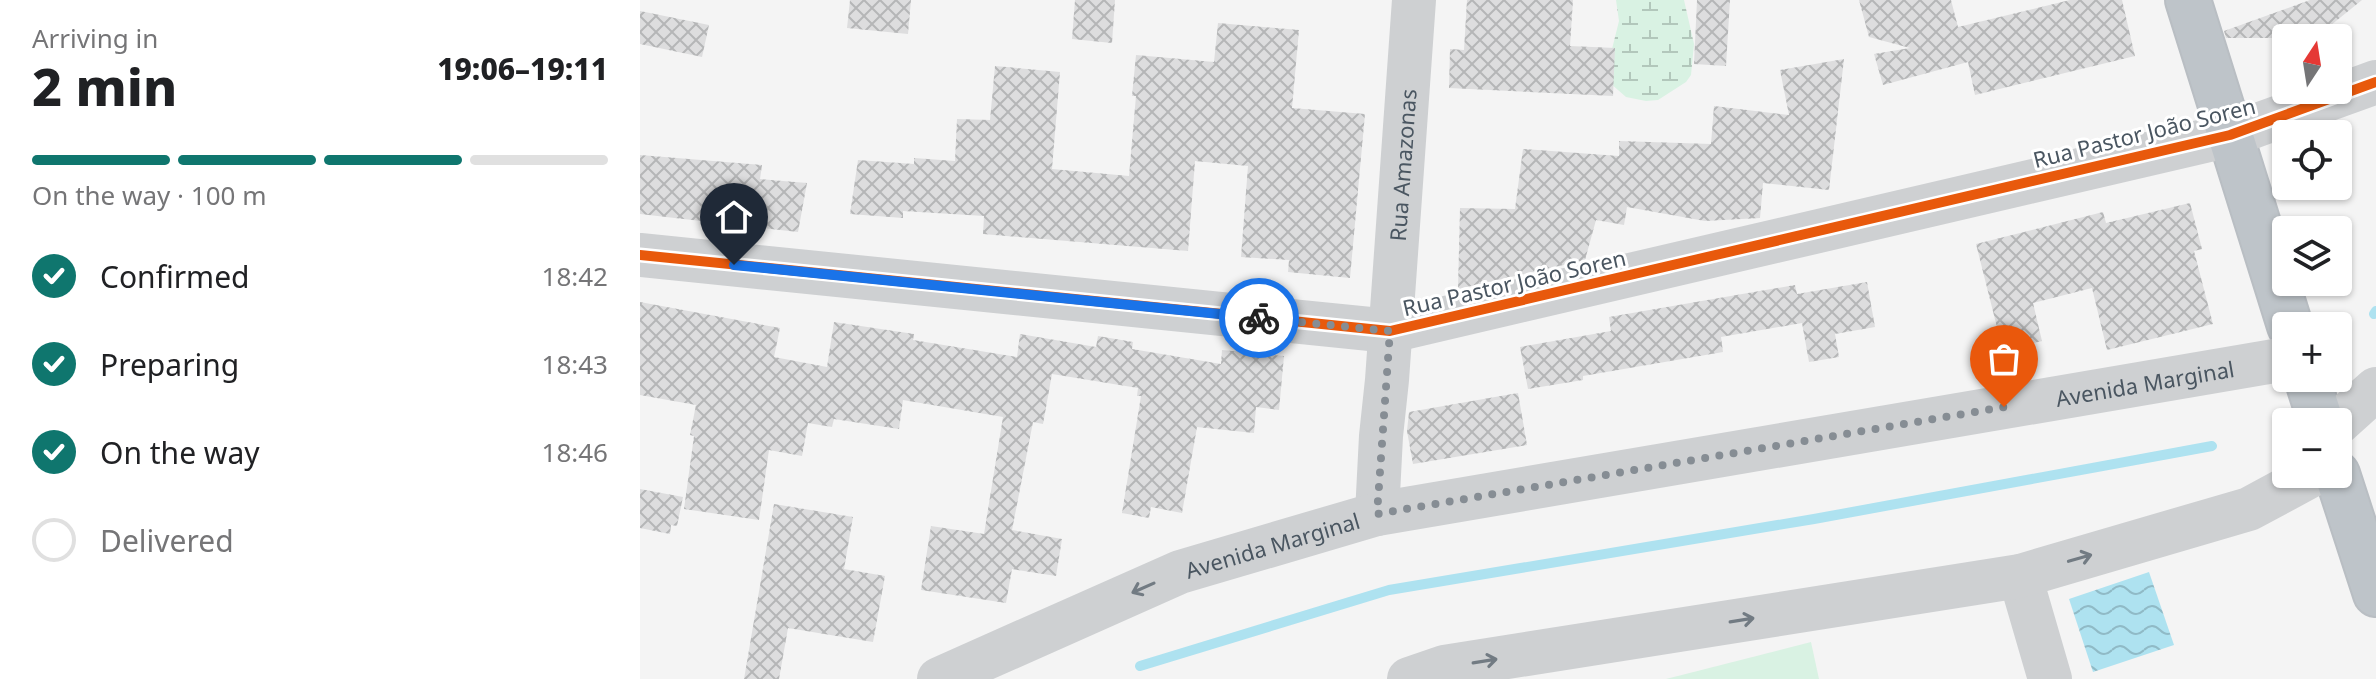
<!DOCTYPE html>
<html lang="en">
<head>
<meta charset="utf-8">
<style>
  body { margin:0; font-family:"Noto Sans",sans-serif; background:#f2f2f2; color:#202124; height:100vh; display:flex; flex-direction:column; font-size:30px; white-space:nowrap }
  * { box-sizing:border-box; margin:0 }
  p { font-size:26px; color:#757577 }
  .icon { flex:none; width:44px; height:44px; fill:none; stroke:currentColor; stroke-width:2; stroke-linecap:round; stroke-linejoin:round }
  .map { position:relative; flex:1; overflow:hidden }
  .sheet { display:flex; flex-direction:column; background:#fff; width:640px }
  .sheet>* { flex:none }
  .needle { width:52px; rotate:12deg }
  .tools { position:absolute; left:1632px; top:24px; display:grid; gap:16px }
  .tools a { display:grid; place-items:center; width:80px; height:80px; border-radius:8px; background:#fff; box-shadow:0 2px 6px #0004; font-size:40px }
  .pin { position:absolute; display:grid; place-items:center; width:68px; height:68px; color:#fff; margin:-82px -34px; border-radius:50% 50% 50% 0; rotate:-45deg; box-shadow:0 0 8px #0007 }
  .pin .icon { rotate:45deg }
  .courier { position:absolute; display:grid; place-items:center; width:80px; height:80px; margin:-40px; border:6px solid #1a73e8; border-radius:50%; background:#fff; color:#222; box-shadow:0 2px 10px #0007 }
  .summary em { font-style:normal; font-weight:800 }
  .summary div { display:flex; flex-direction:column-reverse }
  .summary { display:flex; align-items:center; justify-content:space-between; height:136px; padding:0 32px }
  h1 { font-size:52px; font-weight:800; line-height:60px }
  .bar { display:grid; grid-template-columns:repeat(4,1fr); gap:12px 8px; align-content:center; height:96px; padding:0 32px }
  .bar i { height:10px; border-radius:6px; background:#e0e0e0 }
  .bar .on { background:#0f766e }
  .bar p { grid-column:span 4 }
  ol { padding:0 32px; list-style:none }
  li { display:flex; align-items:center; gap:24px; height:88px }
  li p { margin-inline-start:auto }
  li .icon { padding:8px; border-radius:50%; background:#0f766e; color:#fff; stroke-width:4 }
  li:last-child { color:#757577 }
  li i { width:44px; height:44px; border:4px solid #e0e0e0; border-radius:50% }
  main { display:flex; flex:1; min-height:0 }
  .map>svg:first-child { display:block }
  .green { fill:#d9f2e3 }
  .wetland { fill:url(#wetland-marsh) }
  .water { fill:url(#water-waves) }
  .lines { fill:none; stroke-linecap:round; stroke-linejoin:round }
  .stream { stroke:#aee2f0; stroke-width:10 }
  .building { fill:url(#building-cross-hatch) }
  .highway-casing { stroke:#b9bec3; stroke-width:48 }
  .minor { stroke:#ced0d2; stroke-width:44 }
  .highway { stroke:#bec4c9; stroke-width:44 }
  .cycleway-casing { stroke:#fff; stroke-width:15 }
  .cycleway { stroke:#e8590c; stroke-width:10 }
  .oneway { stroke:#727b83 }
  .done { stroke:#868d94; stroke-width:8; stroke-dasharray:0 14.4 }
  .route { stroke:#1a73e8; stroke-width:10 }
  .labels { text-anchor:middle; dominant-baseline:central; stroke-width:6; stroke-linejoin:round; paint-order:stroke }
  .street-label { font-size:22px; fill:#4a5661; stroke:#fff }
</style>
</head>
<body>
<main>
<section class="sheet">
<div class="summary"><div><h1>2 min</h1><p>Arriving in</p></div><em>19:06–19:11</em></div>
<div class="bar"><i class="on"></i><i class="on"></i><i class="on"></i><i></i><p>On the way · 100 m</p></div>
<ol>
<li><svg class="icon" aria-label="check" viewBox="0 0 24 24"><path d="M5 12l5 5 9-10"/></svg>Confirmed<p>18:42</p></li>
<li><svg class="icon" aria-label="check" viewBox="0 0 24 24"><path d="M5 12l5 5 9-10"/></svg>Preparing<p>18:43</p></li>
<li><svg class="icon" aria-label="check" viewBox="0 0 24 24"><path d="M5 12l5 5 9-10"/></svg>On the way<p>18:46</p></li>
<li><i></i>Delivered</li>
</ol>
</section>
<div class="map">
<svg width="1736" height="679" viewBox="0 0 1736 679">
  <defs>
    <pattern id="wetland-marsh" width="20" height="14" patternUnits="userSpaceOnUse" patternTransform="scale(2)"><rect width="20" height="14" fill="#d9f2e3"/><path d="M1 5h8M5 5V1M11 12h8M15 12V8" fill="none" stroke="#b2c7bb"/></pattern>
    <pattern id="water-waves" width="16" height="10" patternUnits="userSpaceOnUse" patternTransform="scale(2)"><rect width="16" height="10" fill="#aee2f0"/><path d="M0 5q4-4 8 0t8 0" fill="none" stroke="#90bac6"/></pattern>
    <pattern id="building-cross-hatch" width="8" height="8" patternUnits="userSpaceOnUse" patternTransform="scale(2)"><rect width="8" height="8" fill="#ddddde"/><path d="M0 0l8 8M0 8l8-8" fill="none" stroke="#b5b6b7"/></pattern>
  </defs>
  <rect width="100%" height="100%" fill="#f4f4f4"/>
  <path class="green" d="M 1171,642 L 1179,679 L 1026,679 Z"/>
  <path class="wetland" d="M 976,0 L 1044,0 L 1054,44 L 1051,75 L 1046,82 L 1018,100 L 1006,101 L 986,97 L 970,83 L 971,53 L 979,21 Z"/>
  <path class="water" d="M 1509,572 L 1534,645 L 1453,672 L 1429,599 Z"/>
  <g class="lines">
    <g class="stream">
      <path d="M 1734,314 L 1736,311"/>
      <path d="M 500,666 L 749,590 L 1174,519 L 1572,446"/>
    </g>
  </g>
  <g class="building">
    <path d="M 210,0 L 271,0 L 268,34 L 207,28 Z"/>
    <path d="M 435,0 L 475,0 L 472,43 L 432,39 Z"/>
    <path d="M 827,0 L 933,0 L 930,46 L 975,48 L 973,96 L 809,88 L 810,49 L 824,50 Z"/>
    <path d="M 1057,0 L 1090,0 L 1086,66 L 1054,64 Z"/>
    <path d="M 1219,0 L 1311,0 L 1318,27 L 1430,0 L 1482,0 L 1495,56 L 1335,95 L 1328,62 L 1243,85 L 1234,54 L 1270,48 L 1229,37 Z"/>
    <path d="M 1670,0 L 1722,0 L 1675,38 L 1586,38 L 1584,31 Z"/>
    <path d="M 0,11 L 69,25 L 62,57 L 0,44 Z"/>
    <path d="M 578,23 L 659,30 L 652,108 L 725,114 L 710,278 L 648,272 L 649,260 L 601,257 L 608,166 L 555,161 L 548,251 L 343,234 L 344,216 L 263,211 L 263,218 L 210,214 L 218,160 L 274,164 L 274,158 L 315,161 L 317,119 L 350,120 L 355,66 L 420,72 L 412,169 L 489,176 L 496,96 L 492,96 L 496,55 L 574,62 Z"/>
    <path d="M 1204,59 L 1189,190 L 1123,183 L 1120,218 L 1065,221 L 987,207 L 984,225 L 956,220 L 945,260 L 818,289 L 820,208 L 875,209 L 883,149 L 979,156 L 979,141 L 1071,144 L 1074,106 L 1149,115 L 1140,70 Z"/>
    <path d="M 0,155 L 122,165 L 120,179 L 167,183 L 158,232 L 0,214 Z"/>
    <path d="M 1550,203 L 1562,249 L 1554,251 L 1573,324 L 1467,350 L 1452,288 L 1393,303 L 1402,341 L 1363,351 L 1336,244 L 1463,212 L 1466,223 Z"/>
    <path d="M 1227,282 L 1235,327 L 1195,334 L 1199,357 L 1169,362 L 1162,323 L 1081,337 L 1083,352 L 943,376 L 943,380 L 888,389 L 880,347 L 971,331 L 969,317 L 1155,285 L 1157,294 Z"/>
    <path d="M 0,302 L 140,328 L 134,357 L 187,367 L 194,322 L 274,334 L 273,340 L 377,357 L 380,334 L 456,347 L 458,336 L 493,342 L 492,349 L 581,364 L 582,350 L 644,356 L 639,410 L 616,407 L 614,433 L 557,427 L 542,513 L 511,507 L 509,518 L 482,513 L 501,396 L 497,396 L 498,388 L 412,374 L 403,424 L 393,422 L 372,530 L 422,539 L 416,576 L 372,569 L 366,603 L 281,590 L 291,526 L 344,534 L 363,417 L 263,400 L 259,429 L 194,419 L 192,427 L 168,423 L 162,456 L 129,450 L 119,520 L 44,509 L 54,436 L 50,435 L 56,405 L 0,395 Z"/>
    <path d="M 878,393 L 887,445 L 773,464 L 767,431 L 769,412 Z"/>
    <path d="M 0,489 L 43,497 L 37,526 L 31,525 L 30,534 L 0,528 Z"/>
    <path d="M 134,504 L 213,517 L 204,569 L 245,576 L 233,642 L 148,628 L 139,679 L 104,679 Z"/>
  </g>
  <g class="lines">
    <defs>
      <g id="highway">
        <path d="M 1548,0 L 1650,326"/>
        <path d="M 1667,378 L 1681,422"/>
        <path d="M 1697,474 L 1736,594"/>
      </g>
    </defs>
    <use href="#highway" class="highway-casing"/>
    <g class="minor">
      <path d="M 0,255 L 750,331 L 1590,135 L 1736,82"/>
      <path d="M 1698,423 L 1736,389"/>
      <path id="s1" d="M 737,514 L 741,436 L 747,380 L 774,0"/>
      <path d="M 1380,576 L 1410,679"/>
      <path id="s2" d="M 299,679 L 540,572 L 737,514 L 1646,359"/>
      <path d="M 769,679 L 804,667 L 1380,576 L 1609,509 L 1674,474"/>
    </g>
    <use href="#highway" class="highway"/>
    <defs>
      <path id="cycleway" d="M 0,255 L 750,331 L 1590,135 L 1736,82"/>
    </defs>
    <use href="#cycleway" class="cycleway-casing"/>
    <use href="#cycleway" class="cycleway"/>
  </g>
  <defs><path id="oneway-shaft" d="M-6 0H5M1.5-3L5.5 0L1.5 3" fill="none" stroke-width="1.6" stroke-linecap="round" stroke-linejoin="round" transform="scale(2)"/></defs>
  <g class="oneway">
    <use href="#oneway-shaft" transform="translate(1440 558) rotate(-16)"/>
    <use href="#oneway-shaft" transform="translate(503 588) rotate(156)"/>
    <use href="#oneway-shaft" transform="translate(1102 620) rotate(-9)"/>
    <use href="#oneway-shaft" transform="translate(845 661) rotate(-9)"/>
  </g>
  <g class="lines">
    <path class="done" d="M 619,318 L 750,331 L 737,514 L 1364,407"/>
    <path class="route" d="M 94,265 L 619,318"/>
  </g>
  <g class="labels">
    <g class="street-label">
      <text transform="translate(1504 132) rotate(-14)">Rua Pastor João Soren</text>
      <text stroke="none"><textPath href="#s1" startOffset="350">Rua Amazonas</textPath></text>
      <text transform="translate(874 282) rotate(-13)">Rua Pastor João Soren</text>
      <text stroke="none"><textPath href="#s2" startOffset="1248">Avenida Marginal</textPath></text>
      <text stroke="none"><textPath href="#s2" startOffset="360">Avenida Marginal</textPath></text>
    </g>
  </g>
</svg>
<div class="tools">
<a><svg class="needle" viewBox="-14 -14 28 28"><path d="M0-13l5 13h-10z" fill="#e53935"/><path d="M0 13l5-13h-10z" fill="#757577"/></svg></a>
<a><svg class="icon" aria-label="locate" viewBox="0 0 24 24"><circle cx="12" cy="12" r="6"/><path d="M12 2v4M12 18v4M2 12h4M18 12h4"/></svg></a>
<a><svg class="icon" aria-label="layers" viewBox="0 0 24 24"><path d="M12 4l9 5-9 5-9-5zM3 14l9 5 9-5"/></svg></a>
<a>+</a>
<a>−</a>
</div>
<div class="pin" style="left:1364px;top:407px;background:#ea580c"><svg class="icon" aria-label="bag" viewBox="0 0 24 24"><path d="M5 8h14l-1 12H6zM9 8a3 3 0 0 1 6 0"/></svg></div>
<div class="pin" style="left:94px;top:265px;background:#1f2937"><svg class="icon" aria-label="home" viewBox="0 0 24 24"><path d="M3 11l9-7 9 7M6 9v11h12V9"/></svg></div>
<div class="courier" style="left:619px;top:318px"><svg class="icon" aria-label="bike" viewBox="0 0 24 24"><circle cx="6" cy="16" r="4"/><circle cx="18" cy="16" r="4"/><path d="M6 16l4-8h5l3 8M10 8l3 8H6M13 5h3"/></svg></div>
</div>
</main>
</body>
</html>
